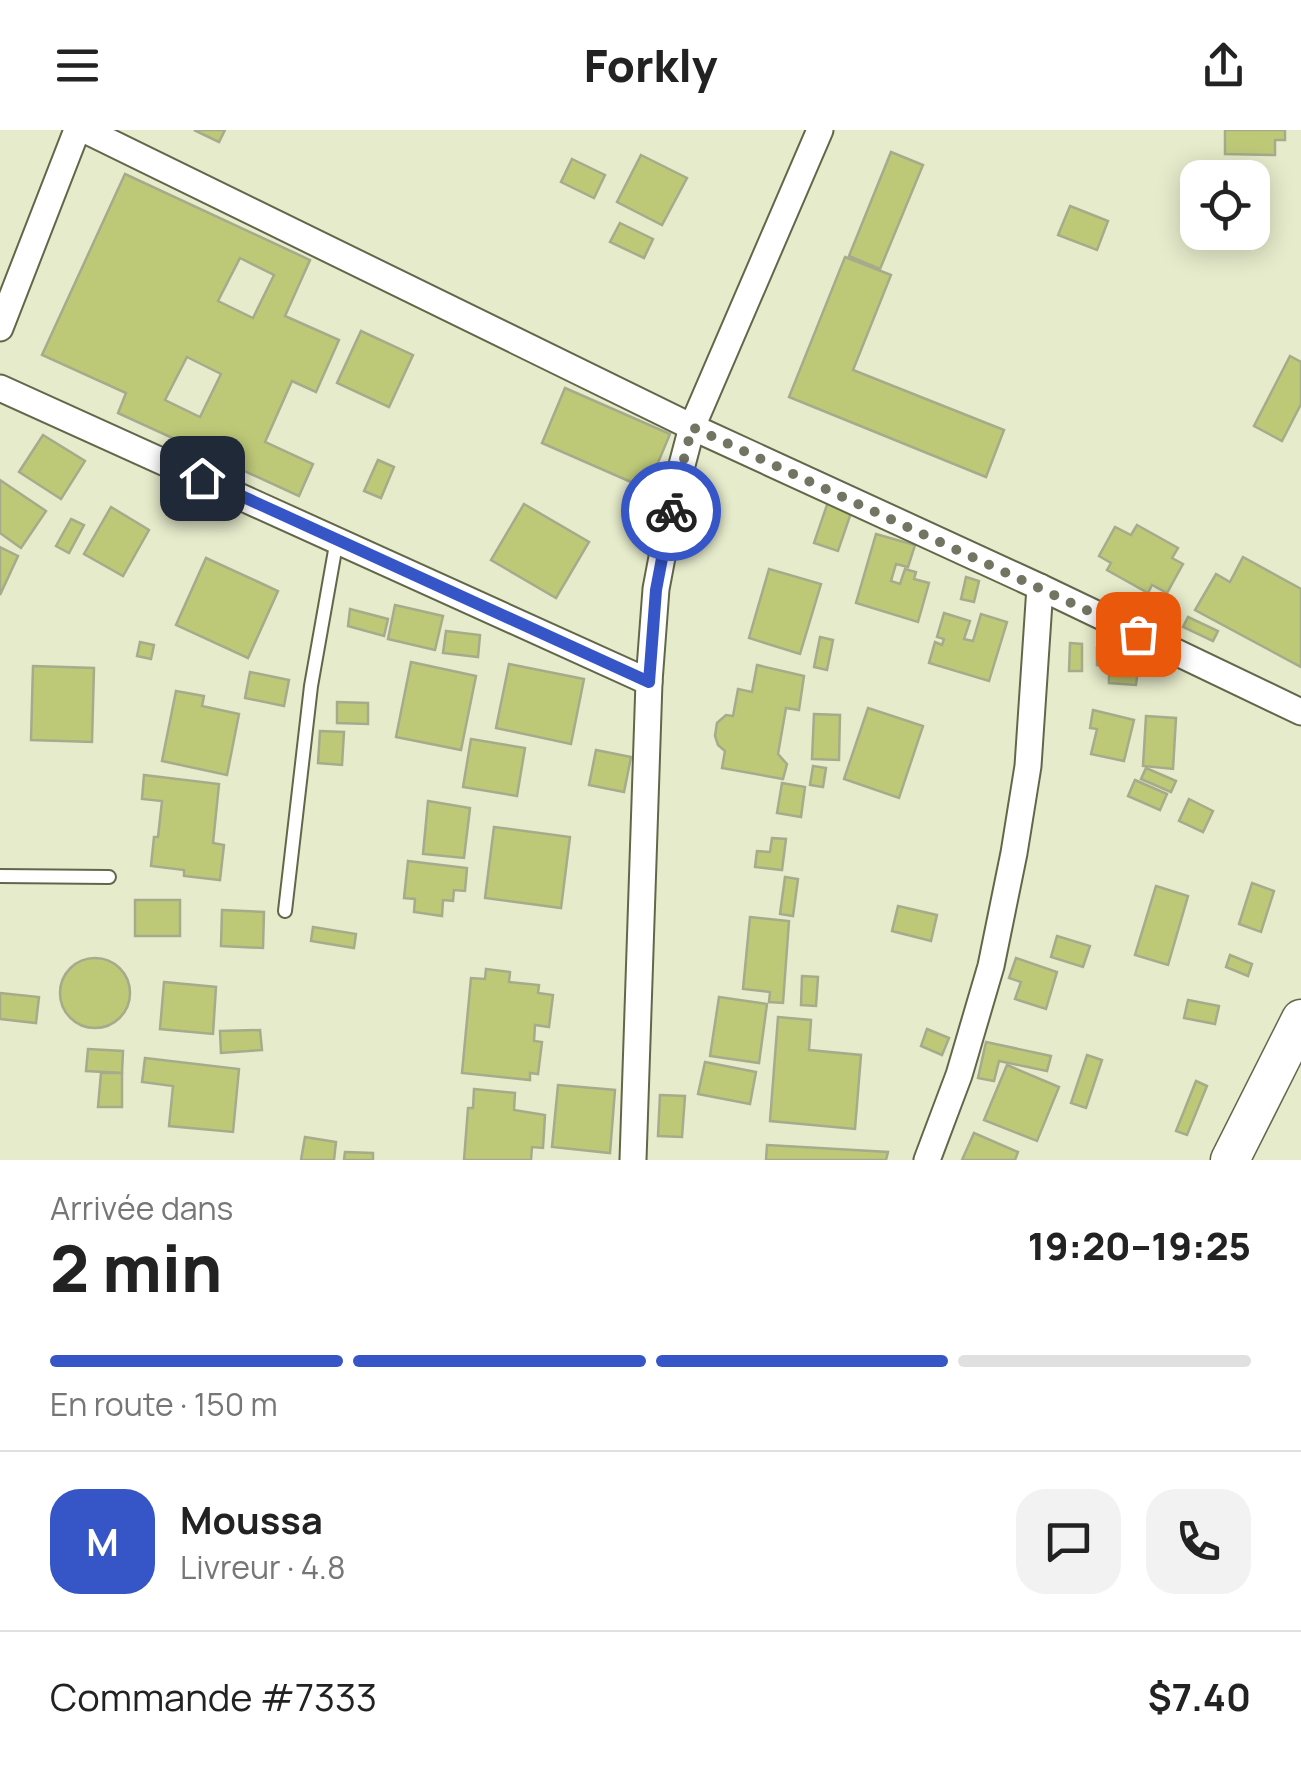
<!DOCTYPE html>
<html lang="fr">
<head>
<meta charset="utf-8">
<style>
  body { margin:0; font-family:Manrope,sans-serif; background:#f2f2f2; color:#222; height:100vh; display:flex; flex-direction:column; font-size:38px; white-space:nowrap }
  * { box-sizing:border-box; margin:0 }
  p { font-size:32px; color:#767676 }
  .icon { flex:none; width:55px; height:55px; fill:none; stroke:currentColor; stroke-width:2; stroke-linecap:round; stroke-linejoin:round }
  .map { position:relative; height:1030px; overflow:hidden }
  .sheet { display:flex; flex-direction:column; background:#fff; flex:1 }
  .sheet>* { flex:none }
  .buttons { position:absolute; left:1180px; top:30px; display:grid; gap:20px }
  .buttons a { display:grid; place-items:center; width:90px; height:90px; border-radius:20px; background:#fff; box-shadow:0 5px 25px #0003; font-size:50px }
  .pin { position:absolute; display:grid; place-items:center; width:85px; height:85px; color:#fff; margin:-42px; border-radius:20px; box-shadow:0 5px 15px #0006 }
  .courier { position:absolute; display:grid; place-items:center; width:100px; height:100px; margin:-50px; border:8px solid #3656c7; border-radius:50%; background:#fff; color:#222; box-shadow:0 2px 12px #0007 }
  .head em { font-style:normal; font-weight:800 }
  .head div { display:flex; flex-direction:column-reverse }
  .head { display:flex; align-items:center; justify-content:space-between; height:170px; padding:0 50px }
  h1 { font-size:65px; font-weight:800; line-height:75px }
  .bar { display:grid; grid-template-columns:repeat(4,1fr); gap:15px 10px; align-content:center; height:120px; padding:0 50px }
  .bar i { height:12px; border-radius:8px; background:#e0e0e0 }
  .bar .current { background:#3656c7 }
  .bar p { grid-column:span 4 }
  .line { display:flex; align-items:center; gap:25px; padding:0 50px; border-top:2px solid #e0e0e0 }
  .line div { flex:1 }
  .round { display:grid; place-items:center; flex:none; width:105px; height:105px; border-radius:30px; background:#f2f2f2 }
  header { display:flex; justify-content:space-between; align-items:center; height:130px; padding:0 50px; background:#fff; font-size:45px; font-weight:800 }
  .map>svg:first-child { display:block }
  .building { fill:#bec978; stroke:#a6ab8c; stroke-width:2.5; fill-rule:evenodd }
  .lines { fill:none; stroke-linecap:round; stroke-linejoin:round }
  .lane-casing { stroke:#62674a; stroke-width:16 }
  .street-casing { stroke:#62674a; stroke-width:29 }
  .secondary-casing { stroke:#62674a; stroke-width:41 }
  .lane { stroke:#fff; stroke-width:12 }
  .street { stroke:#fff; stroke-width:25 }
  .secondary { stroke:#fff; stroke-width:38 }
  .done { stroke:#727562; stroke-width:10; stroke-dasharray:0 18 }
  .route { stroke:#3656c7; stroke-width:12 }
</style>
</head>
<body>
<header><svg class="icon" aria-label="menu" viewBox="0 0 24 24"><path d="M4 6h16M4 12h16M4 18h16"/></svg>Forkly<svg class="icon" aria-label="share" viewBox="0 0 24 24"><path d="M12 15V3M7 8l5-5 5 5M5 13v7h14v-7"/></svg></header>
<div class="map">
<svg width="1301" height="1030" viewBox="0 0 1301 1030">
  <rect width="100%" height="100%" fill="#e6ebcb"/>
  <g class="building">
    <path d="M 194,0 L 225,0 L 219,12 Z"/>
    <path d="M 1225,0 L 1285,0 L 1285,10 L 1275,10 L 1275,25 L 1225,24 Z"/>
    <path d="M 891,22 L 923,35 L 880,139 L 849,126 Z"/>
    <path d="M 641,25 L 687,48 L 662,95 L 617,72 Z"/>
    <path d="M 572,29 L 605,45 L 594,68 L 561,52 Z"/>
    <path d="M 125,44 L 310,130 L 285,186 L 339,210 L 316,262 L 292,251 L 265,312 L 313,334 L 299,366 L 118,283 L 126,263 L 42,225 ZM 240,128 L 274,145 L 253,188 L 218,171 ZM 187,227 L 221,244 L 200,287 L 165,270 Z"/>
    <path d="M 1070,76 L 1108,91 L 1097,120 L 1058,105 Z"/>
    <path d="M 620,93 L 653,109 L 644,128 L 610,112 Z"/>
    <path d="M 845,127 L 891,145 L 853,240 L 1004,300 L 986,347 L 789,267 Z"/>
    <path d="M 361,201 L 413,225 L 389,277 L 337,253 Z"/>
    <path d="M 1290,226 L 1301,232 L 1301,274 L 1282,311 L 1254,296 Z"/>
    <path d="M 565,258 L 670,304 L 647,359 L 542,313 Z"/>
    <path d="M 43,305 L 85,331 L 61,369 L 19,342 Z"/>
    <path d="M 378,330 L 394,337 L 381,368 L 364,361 Z"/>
    <path d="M 0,350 L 46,381 L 21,418 L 0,403 Z"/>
    <path d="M 829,369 L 853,377 L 838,421 L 814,413 Z"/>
    <path d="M 524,374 L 589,412 L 556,468 L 491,430 Z"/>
    <path d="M 111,377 L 149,400 L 123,446 L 84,424 Z"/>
    <path d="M 71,389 L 84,395 L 69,423 L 56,416 Z"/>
    <path d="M 1137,395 L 1178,418 L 1172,428 L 1183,434 L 1167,463 L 1152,455 L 1148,463 L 1107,440 L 1111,433 L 1099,426 L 1115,397 L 1131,405 Z"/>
    <path d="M 876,404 L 915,415 L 908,437 L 896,434 L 891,451 L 900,454 L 905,439 L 916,442 L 914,449 L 929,453 L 918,492 L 856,473 Z"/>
    <path d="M 0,417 L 18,426 L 0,465 Z"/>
    <path d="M 1243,427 L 1301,459 L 1301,537 L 1195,480 L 1216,444 L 1230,452 Z"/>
    <path d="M 206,428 L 278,461 L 248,528 L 176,495 Z"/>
    <path d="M 769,439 L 821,454 L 800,524 L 749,508 Z"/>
    <path d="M 966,447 L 979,451 L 974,472 L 961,469 Z"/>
    <path d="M 395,475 L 443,486 L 435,520 L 388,509 Z"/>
    <path d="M 350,479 L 388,489 L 384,506 L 348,496 Z"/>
    <path d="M 944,483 L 970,491 L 964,509 L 973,511 L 981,484 L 1007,492 L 989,551 L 929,533 L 935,512 L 942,515 L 944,509 L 937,507 Z"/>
    <path d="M 1188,487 L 1218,501 L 1213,511 L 1183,497 Z"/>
    <path d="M 446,501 L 480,505 L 478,527 L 443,523 Z"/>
    <path d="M 1111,503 L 1141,518 L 1136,555 L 1109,553 L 1109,536 L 1097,535 L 1097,518 L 1109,519 Z"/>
    <path d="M 820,507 L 833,510 L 827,540 L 814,537 Z"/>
    <path d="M 140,512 L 154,515 L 151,529 L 137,526 Z"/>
    <path d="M 1070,513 L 1082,514 L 1082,541 L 1069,541 Z"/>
    <path d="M 411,532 L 476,546 L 461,620 L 396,607 Z"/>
    <path d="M 509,534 L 584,549 L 571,614 L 496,598 Z"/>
    <path d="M 757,535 L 804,546 L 799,580 L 786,578 L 778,624 L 787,634 L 783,649 L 722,638 L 725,621 L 718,615 L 715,606 L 717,593 L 726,585 L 733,586 L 738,559 L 752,562 Z"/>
    <path d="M 33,536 L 94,538 L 92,612 L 31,610 Z"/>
    <path d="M 250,542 L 289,550 L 284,576 L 245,568 Z"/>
    <path d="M 176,561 L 204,566 L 202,576 L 239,584 L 227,645 L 162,631 Z"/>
    <path d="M 337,572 L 368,573 L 368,594 L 337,593 Z"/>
    <path d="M 868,578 L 923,596 L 899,668 L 844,649 Z"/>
    <path d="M 1093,580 L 1134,590 L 1124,631 L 1091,624 L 1097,599 L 1090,598 Z"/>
    <path d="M 814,584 L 840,585 L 839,630 L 812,629 Z"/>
    <path d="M 1146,586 L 1176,588 L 1173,639 L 1143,636 Z"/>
    <path d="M 320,601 L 344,602 L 342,635 L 318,633 Z"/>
    <path d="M 471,609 L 525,618 L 517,666 L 463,657 Z"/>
    <path d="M 596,620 L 631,627 L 624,662 L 589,655 Z"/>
    <path d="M 813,636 L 826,638 L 823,657 L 810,655 Z"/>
    <path d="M 1146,638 L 1176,651 L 1171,662 L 1141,649 Z"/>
    <path d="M 144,645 L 219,654 L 213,713 L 224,715 L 220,750 L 184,746 L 184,740 L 151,736 L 154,707 L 158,707 L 162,671 L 142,669 Z"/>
    <path d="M 1135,650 L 1167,664 L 1160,680 L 1128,666 Z"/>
    <path d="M 782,653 L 805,657 L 801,687 L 777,683 Z"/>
    <path d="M 1189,669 L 1213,681 L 1203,702 L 1179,691 Z"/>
    <path d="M 428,671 L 470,678 L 464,728 L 423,724 Z"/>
    <path d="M 494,697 L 570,707 L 561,778 L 485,768 Z"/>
    <path d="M 772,708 L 786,709 L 782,740 L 755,737 L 757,721 L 770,722 Z"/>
    <path d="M 408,731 L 467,738 L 465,761 L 454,760 L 453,771 L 443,770 L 442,786 L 414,782 L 415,769 L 404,768 Z"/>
    <path d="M 785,747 L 798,749 L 793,786 L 780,784 Z"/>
    <path d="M 1252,753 L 1274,761 L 1261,802 L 1239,794 Z"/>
    <path d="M 1156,756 L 1188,766 L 1168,835 L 1135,825 Z"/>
    <rect x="135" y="770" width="45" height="36"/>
    <path d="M 898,776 L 937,785 L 931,811 L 892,801 Z"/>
    <path d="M 222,780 L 264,782 L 263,818 L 221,816 Z"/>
    <path d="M 750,787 L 789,791 L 783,873 L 769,872 L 770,862 L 743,859 Z"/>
    <path d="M 313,797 L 356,804 L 354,818 L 311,811 Z"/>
    <path d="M 1057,806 L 1090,816 L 1083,837 L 1051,827 Z"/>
    <path d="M 1230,825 L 1252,834 L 1248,846 L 1226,837 Z"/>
    <circle cx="95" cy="863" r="35"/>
    <path d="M 1016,828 L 1057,842 L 1046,879 L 1015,869 L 1021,852 L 1009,848 Z"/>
    <path d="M 486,839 L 510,842 L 509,852 L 539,855 L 538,863 L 553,865 L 549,897 L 535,895 L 534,911 L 542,912 L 538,944 L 530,943 L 530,950 L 462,943 L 471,848 L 485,849 Z"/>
    <path d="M 802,846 L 818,847 L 816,876 L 801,875 Z"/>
    <path d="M 164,852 L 216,857 L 213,904 L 160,899 Z"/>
    <path d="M 0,863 L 39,867 L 36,893 L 0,889 Z"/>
    <path d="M 719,867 L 767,874 L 759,933 L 710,926 Z"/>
    <path d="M 1188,870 L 1219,876 L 1215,894 L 1184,888 Z"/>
    <path d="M 778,887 L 811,890 L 809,920 L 861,925 L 855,999 L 770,991 Z"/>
    <path d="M 927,899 L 949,908 L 942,925 L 921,916 Z"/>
    <path d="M 260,900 L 262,920 L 221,923 L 220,901 Z"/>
    <path d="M 986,912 L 1051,926 L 1047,941 L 999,931 L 994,951 L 978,948 Z"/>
    <path d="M 88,919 L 123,921 L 122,943 L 86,941 Z"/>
    <path d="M 1087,925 L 1102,930 L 1086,978 L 1071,973 Z"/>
    <path d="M 145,928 L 239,939 L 233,1002 L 169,996 L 173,956 L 142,952 Z"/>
    <path d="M 705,932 L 756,942 L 750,974 L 698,964 Z"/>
    <path d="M 1007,935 L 1059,957 L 1037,1011 L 984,990 Z"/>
    <path d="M 101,943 L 122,943 L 122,977 L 98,977 Z"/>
    <path d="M 1196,951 L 1207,956 L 1187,1005 L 1176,1001 Z"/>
    <path d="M 558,955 L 615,960 L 610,1023 L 552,1017 Z"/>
    <path d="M 474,959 L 515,963 L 514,980 L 545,985 L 543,1018 L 532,1017 L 531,1030 L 464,1030 L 468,978 L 473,978 Z"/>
    <path d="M 660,965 L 685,966 L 682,1007 L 658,1006 Z"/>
    <path d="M 974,1003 L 1018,1022 L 1015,1030 L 962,1030 Z"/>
    <path d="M 305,1007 L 336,1012 L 334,1030 L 301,1030 Z"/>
    <path d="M 767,1015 L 888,1022 L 886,1030 L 766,1030 Z"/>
    <path d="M 345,1022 L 373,1023 L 373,1030 L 344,1030 Z"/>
  </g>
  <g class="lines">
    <defs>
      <g id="lane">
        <path d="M 0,746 L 109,747"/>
        <path d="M 285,781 L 311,556 L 337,409"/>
      </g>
      <g id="street">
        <path d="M 85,0 L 692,297 L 1040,457 L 1301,582"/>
        <path d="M 0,198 L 77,0"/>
        <path d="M 0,258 L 649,552"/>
        <path d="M 633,1030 L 649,552 L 656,459 L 673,369 L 692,297 L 820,0"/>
        <path d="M 927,1030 L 959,945 L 991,836 L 1014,723 L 1028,636 L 1040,457"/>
      </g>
      <path id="secondary" d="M 1230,1030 L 1301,889"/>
    </defs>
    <use href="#lane" class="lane-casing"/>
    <use href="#street" class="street-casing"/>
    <use href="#secondary" class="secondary-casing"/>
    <use href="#lane" class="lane"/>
    <use href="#street" class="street"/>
    <use href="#secondary" class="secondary"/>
  </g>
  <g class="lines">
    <path class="done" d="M 671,381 L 692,297 L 1138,504"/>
    <path class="route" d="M 202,348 L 649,552 L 656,460 L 671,381"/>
  </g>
</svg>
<div class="buttons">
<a><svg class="icon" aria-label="locate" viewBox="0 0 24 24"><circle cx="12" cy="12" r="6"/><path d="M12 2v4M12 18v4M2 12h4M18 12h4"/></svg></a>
</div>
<div class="pin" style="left:1138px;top:504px;background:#ea580c"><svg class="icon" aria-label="bag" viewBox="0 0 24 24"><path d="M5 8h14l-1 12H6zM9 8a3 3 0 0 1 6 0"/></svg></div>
<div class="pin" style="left:202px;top:348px;background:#1f2937"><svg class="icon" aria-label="home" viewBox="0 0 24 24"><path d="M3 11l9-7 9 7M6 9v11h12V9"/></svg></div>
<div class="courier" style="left:671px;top:381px"><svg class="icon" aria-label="bike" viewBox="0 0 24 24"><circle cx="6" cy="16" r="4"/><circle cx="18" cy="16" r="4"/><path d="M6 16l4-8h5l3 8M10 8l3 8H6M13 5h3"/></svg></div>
</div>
<section class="sheet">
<div class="head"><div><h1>2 min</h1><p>Arrivée dans</p></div><em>19:20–19:25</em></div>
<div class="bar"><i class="current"></i><i class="current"></i><i class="current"></i><i></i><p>En route · 150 m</p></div>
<div class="line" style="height:180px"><b class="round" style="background:#3656c7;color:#fff">M</b><div><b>Moussa</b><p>Livreur · 4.8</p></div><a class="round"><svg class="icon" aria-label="chat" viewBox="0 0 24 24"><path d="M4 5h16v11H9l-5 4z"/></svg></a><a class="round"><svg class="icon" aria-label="phone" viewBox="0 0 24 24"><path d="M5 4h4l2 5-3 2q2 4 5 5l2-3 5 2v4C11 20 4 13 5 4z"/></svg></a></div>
<div class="line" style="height:130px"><div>Commande #7333</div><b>$7.40</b></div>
</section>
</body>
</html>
